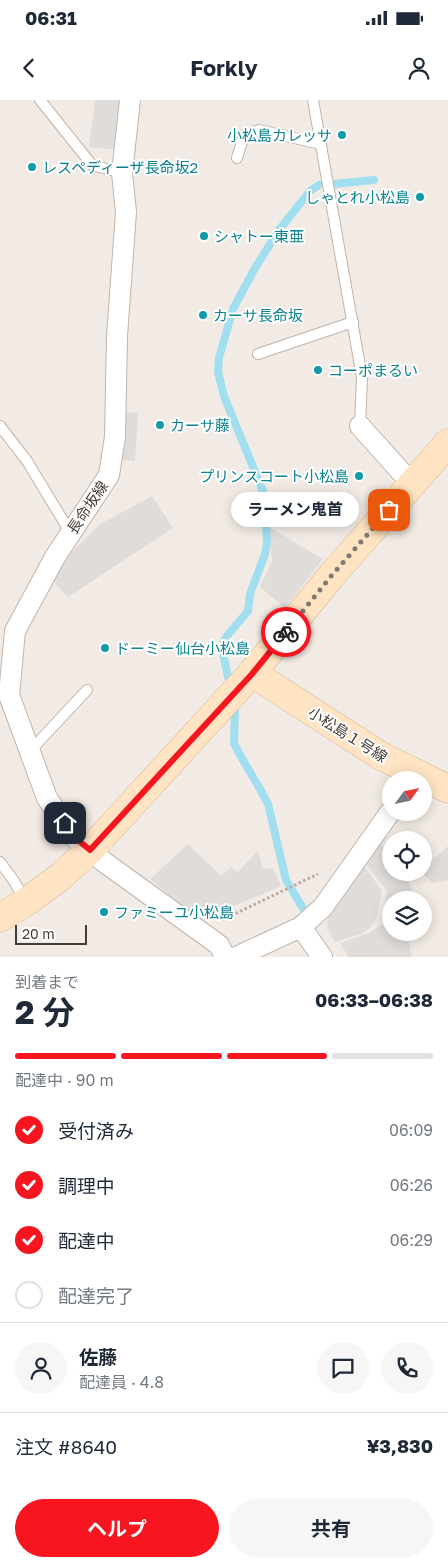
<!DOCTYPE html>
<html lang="ja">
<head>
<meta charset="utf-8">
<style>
  body { margin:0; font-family:"Golos Text","Noto Sans JP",sans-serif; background:#f6f6f7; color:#1f2937; height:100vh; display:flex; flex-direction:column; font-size:19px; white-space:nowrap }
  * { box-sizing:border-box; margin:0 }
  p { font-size:16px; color:#747a83 }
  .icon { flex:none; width:28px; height:28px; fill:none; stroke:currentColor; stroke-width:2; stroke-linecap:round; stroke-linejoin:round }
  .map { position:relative; height:857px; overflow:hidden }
  .drawer { display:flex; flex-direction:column; background:#fff; flex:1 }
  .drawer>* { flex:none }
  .needle { width:32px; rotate:57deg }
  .buttons { position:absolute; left:382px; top:671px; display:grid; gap:10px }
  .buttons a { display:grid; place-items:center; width:50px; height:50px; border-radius:50%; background:#fff; box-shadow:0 2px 12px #0003; font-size:25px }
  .scale { position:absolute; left:15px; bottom:12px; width:72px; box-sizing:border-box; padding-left:5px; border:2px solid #443b34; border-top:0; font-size:14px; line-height:18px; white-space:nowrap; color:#443b34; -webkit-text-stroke:4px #fff; paint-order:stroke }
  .pin { position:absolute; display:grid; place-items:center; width:42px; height:42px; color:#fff; margin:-21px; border-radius:10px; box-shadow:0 2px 8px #0006 }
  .courier { position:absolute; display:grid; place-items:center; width:50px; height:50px; margin:-25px; border:4px solid #f7161f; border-radius:50%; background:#fff; color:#222; box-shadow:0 1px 6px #0007 }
  .bubble { position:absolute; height:35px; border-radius:18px; background:#fff; box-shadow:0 2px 12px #0003; font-size:16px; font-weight:700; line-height:35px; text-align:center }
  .overview em { font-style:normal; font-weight:700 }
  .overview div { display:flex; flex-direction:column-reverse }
  .overview { display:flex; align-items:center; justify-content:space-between; height:85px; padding:0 15px }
  h1 { font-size:32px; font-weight:700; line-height:38px }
  .bar { display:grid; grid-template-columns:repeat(4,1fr); gap:8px 5px; align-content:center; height:60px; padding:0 15px }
  .bar i { height:6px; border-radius:4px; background:#e0e1e3 }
  .bar .active { background:#f7161f }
  .bar p { grid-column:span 4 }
  .line { display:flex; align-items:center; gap:12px; padding:0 15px; border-top:1px solid #e0e1e3 }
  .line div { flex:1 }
  .round { display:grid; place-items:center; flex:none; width:52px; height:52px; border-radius:26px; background:#f6f6f7 }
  ol { padding:0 15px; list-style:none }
  li { display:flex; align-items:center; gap:15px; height:55px }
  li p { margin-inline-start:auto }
  li .icon { padding:5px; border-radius:50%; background:#f7161f; color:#fff; stroke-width:4 }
  li:last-child { color:#747a83 }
  li i { width:28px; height:28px; border:2px solid #e0e1e3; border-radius:50% }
  .action { display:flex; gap:10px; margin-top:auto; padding:10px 15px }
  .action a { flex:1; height:58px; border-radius:30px; background:#f7161f; color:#fff; font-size:20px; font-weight:700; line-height:58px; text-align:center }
  .action a+a { background:#f6f6f7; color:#1f2937 }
  .status { display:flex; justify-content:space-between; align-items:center; height:35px; padding:0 25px; background:#fff; direction:ltr }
  .status svg { height:14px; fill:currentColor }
  header { display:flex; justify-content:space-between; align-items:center; height:65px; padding:0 15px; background:#fff; font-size:22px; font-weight:700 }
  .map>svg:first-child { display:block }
  .parking { fill:#e0dcda }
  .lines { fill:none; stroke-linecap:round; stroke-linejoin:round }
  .stream { stroke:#a1deef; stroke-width:8 }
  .lane-casing { stroke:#c0b4aa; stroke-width:12 }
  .street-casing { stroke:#c0b4aa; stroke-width:22 }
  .secondary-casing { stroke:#d5b897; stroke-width:29 }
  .path { stroke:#bfaa99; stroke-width:3; stroke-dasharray:2.5 2.5; stroke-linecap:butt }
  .lane { stroke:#fff; stroke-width:10 }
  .street { stroke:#fff; stroke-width:20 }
  .secondary { stroke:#fee4c3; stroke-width:28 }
  .done { stroke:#817972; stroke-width:5; stroke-dasharray:0 9 }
  .route { stroke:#f7161f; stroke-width:6 }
  .culture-dot { fill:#0f9aa8; stroke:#fff; stroke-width:2 }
  .labels { text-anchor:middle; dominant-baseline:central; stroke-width:4; stroke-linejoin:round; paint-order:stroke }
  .culture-label { font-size:15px; fill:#0d838f; stroke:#fff; text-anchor:start }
  .street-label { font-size:15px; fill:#443b34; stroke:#fff }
</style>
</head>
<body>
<div class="status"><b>06:31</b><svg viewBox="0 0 49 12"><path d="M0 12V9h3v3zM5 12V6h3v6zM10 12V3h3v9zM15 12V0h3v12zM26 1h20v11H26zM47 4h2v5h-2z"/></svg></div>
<header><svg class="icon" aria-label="back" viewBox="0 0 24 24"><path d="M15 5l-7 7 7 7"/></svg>Forkly<svg class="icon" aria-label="person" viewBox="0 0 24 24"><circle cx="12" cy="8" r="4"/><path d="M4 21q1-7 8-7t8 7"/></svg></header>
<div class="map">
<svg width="448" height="857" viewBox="0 0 448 857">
  <rect width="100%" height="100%" fill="#f2ebe5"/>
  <g class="parking">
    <path d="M 95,0 L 122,0 L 115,50 L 89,47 Z"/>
    <path d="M 124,312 L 138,313 L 135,361 L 121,360 Z"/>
    <path d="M 152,396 L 173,428 L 68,497 L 52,480 L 60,464 L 100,424 Z"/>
    <path d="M 269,427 L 323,459 L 285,508 L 260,487 L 272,461 Z"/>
    <path d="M 188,744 L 221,776 L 231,767 L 238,772 L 258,750 L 263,769 L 273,768 L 281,786 L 223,811 L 205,815 L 183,807 L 150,779 Z"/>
    <path d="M 381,744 L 391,756 L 391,772 L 404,773 L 407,777 L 413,793 L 412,800 L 391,800 L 391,820 L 382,819 L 387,791 L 366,764 Z"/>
    <path d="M 448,746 L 448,780 L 432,783 L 423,773 L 424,768 Z"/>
    <path d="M 364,766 L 382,791 L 376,819 L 371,827 L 362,833 L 335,842 L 327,828 L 328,818 Z"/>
    <path d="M 381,825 L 391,826 L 391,832 L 407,833 L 412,857 L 349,857 L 340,843 L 369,833 Z"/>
  </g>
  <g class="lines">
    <g class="stream">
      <path d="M 334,84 L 374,80"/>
      <path d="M 228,577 L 222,549 L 226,537 L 248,511 L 250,494 L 265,454 L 267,443 L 264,394 L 224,296 L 218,272 L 219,258 L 233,209 L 255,168 L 279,130 L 310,91 L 319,85"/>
      <path d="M 235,610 L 234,643 L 240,655 L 260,689 L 268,704 L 286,780 L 304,810"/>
    </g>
    <defs>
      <g id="lane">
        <path d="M 40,0 L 92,65 L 122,73"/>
        <path d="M 313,0 L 362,277 L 360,326"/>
        <path d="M 237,58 L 244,35 L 259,30 L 321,44"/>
        <path d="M 258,254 L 353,222"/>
        <path d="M 0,326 L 27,361 L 70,432"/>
        <path d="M 30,651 L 87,590"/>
        <path d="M 0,762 L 14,781 L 25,801"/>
      </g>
      <g id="street">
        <path d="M 130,0 L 122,73 L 126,112 L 117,236 L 115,337 L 109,375 L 55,457 L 15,531 L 9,595 L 47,698 L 73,736 L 104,762 L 219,845 L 225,857"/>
        <path d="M 360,326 L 412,384"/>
        <path d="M 236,857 L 301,827"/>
        <path d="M 322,857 L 301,827 L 323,807 L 391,711"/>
      </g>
      <g id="secondary">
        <path d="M 252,573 L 381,656 L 448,689"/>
        <path d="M 0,818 L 26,802 L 60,777 L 90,750 L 252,573 L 332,475 L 448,343"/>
      </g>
    </defs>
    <use href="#lane" class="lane-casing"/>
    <use href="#street" class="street-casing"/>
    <use href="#secondary" class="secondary-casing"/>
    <path class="path" d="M 222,820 L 318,774"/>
    <use href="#lane" class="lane"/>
    <use href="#street" class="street"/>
    <use href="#secondary" class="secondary"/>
  </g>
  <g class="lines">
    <path class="done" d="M 286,532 L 332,475 L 389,410"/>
    <path class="route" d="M 65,723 L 73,736 L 90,750 L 252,574 L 286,532"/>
  </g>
  <g class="culture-dot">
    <circle cx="342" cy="35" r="5"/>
    <circle cx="32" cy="67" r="5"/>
    <circle cx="420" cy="97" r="5"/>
    <circle cx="204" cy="136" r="5"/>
    <circle cx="203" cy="215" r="5"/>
    <circle cx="318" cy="270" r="5"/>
    <circle cx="160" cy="325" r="5"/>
    <circle cx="359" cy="376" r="5"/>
    <circle cx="105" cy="548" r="5"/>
    <circle cx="104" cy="812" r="5"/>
  </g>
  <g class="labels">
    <g class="culture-label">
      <text x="332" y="35" text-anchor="end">小松島カレッサ</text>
      <text x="42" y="67">レスペディーザ長命坂2</text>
      <text x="410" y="97" text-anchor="end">しゃとれ小松島</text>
      <text x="214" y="136">シャトー東亜</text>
      <text x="213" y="215">カーサ長命坂</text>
      <text x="328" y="270">コーポまるい</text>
      <text x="170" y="325">カーサ藤</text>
      <text x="349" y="376" text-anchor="end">プリンスコート小松島</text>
      <text x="115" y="548">ドーミー仙台小松島</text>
      <text x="114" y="812">ファミーユ小松島</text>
    </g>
    <g class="street-label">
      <text transform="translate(87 407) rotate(-56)">長命坂線</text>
      <text transform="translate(348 634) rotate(32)">小松島１号線</text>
    </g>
  </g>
</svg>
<div class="buttons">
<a><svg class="needle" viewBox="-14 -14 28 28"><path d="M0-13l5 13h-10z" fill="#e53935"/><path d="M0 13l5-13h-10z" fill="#747a83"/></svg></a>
<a><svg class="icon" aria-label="locate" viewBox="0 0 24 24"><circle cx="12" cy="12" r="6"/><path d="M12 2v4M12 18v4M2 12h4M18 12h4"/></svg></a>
<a><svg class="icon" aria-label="layers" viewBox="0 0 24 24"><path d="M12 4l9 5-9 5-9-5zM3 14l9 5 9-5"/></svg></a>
</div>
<div class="scale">20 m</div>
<div class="pin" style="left:389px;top:410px;background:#ea580c"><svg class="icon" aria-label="bag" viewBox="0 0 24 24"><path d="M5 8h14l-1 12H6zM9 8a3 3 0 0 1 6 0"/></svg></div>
<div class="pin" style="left:65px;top:723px;background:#1f2937"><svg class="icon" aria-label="home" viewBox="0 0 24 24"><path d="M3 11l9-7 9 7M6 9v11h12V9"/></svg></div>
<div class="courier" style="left:286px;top:532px"><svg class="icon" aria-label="bike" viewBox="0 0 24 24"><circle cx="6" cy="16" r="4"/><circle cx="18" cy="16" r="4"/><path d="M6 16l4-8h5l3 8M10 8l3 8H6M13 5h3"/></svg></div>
<div class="bubble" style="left:231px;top:392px;width:128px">ラーメン鬼首</div>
</div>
<section class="drawer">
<div class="overview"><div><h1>2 分</h1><p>到着まで</p></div><em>06:33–06:38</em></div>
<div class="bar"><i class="active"></i><i class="active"></i><i class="active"></i><i></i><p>配達中 · 90 m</p></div>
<ol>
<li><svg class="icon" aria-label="check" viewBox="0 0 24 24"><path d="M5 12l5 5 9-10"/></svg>受付済み<p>06:09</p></li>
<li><svg class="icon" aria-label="check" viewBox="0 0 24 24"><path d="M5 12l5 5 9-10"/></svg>調理中<p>06:26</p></li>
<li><svg class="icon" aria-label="check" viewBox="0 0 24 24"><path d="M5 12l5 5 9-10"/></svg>配達中<p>06:29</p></li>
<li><i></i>配達完了</li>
</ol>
<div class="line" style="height:90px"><a class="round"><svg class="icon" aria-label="person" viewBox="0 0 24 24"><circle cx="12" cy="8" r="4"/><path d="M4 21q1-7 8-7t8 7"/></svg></a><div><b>佐藤</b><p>配達員 · 4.8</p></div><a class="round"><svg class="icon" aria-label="chat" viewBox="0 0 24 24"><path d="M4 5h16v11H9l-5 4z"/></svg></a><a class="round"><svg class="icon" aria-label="phone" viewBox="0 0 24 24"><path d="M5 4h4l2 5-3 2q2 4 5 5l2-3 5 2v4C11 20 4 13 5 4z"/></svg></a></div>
<div class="line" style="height:65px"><div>注文 #8640</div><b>¥3,830</b></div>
<div class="action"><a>ヘルプ</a><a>共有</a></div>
</section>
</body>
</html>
